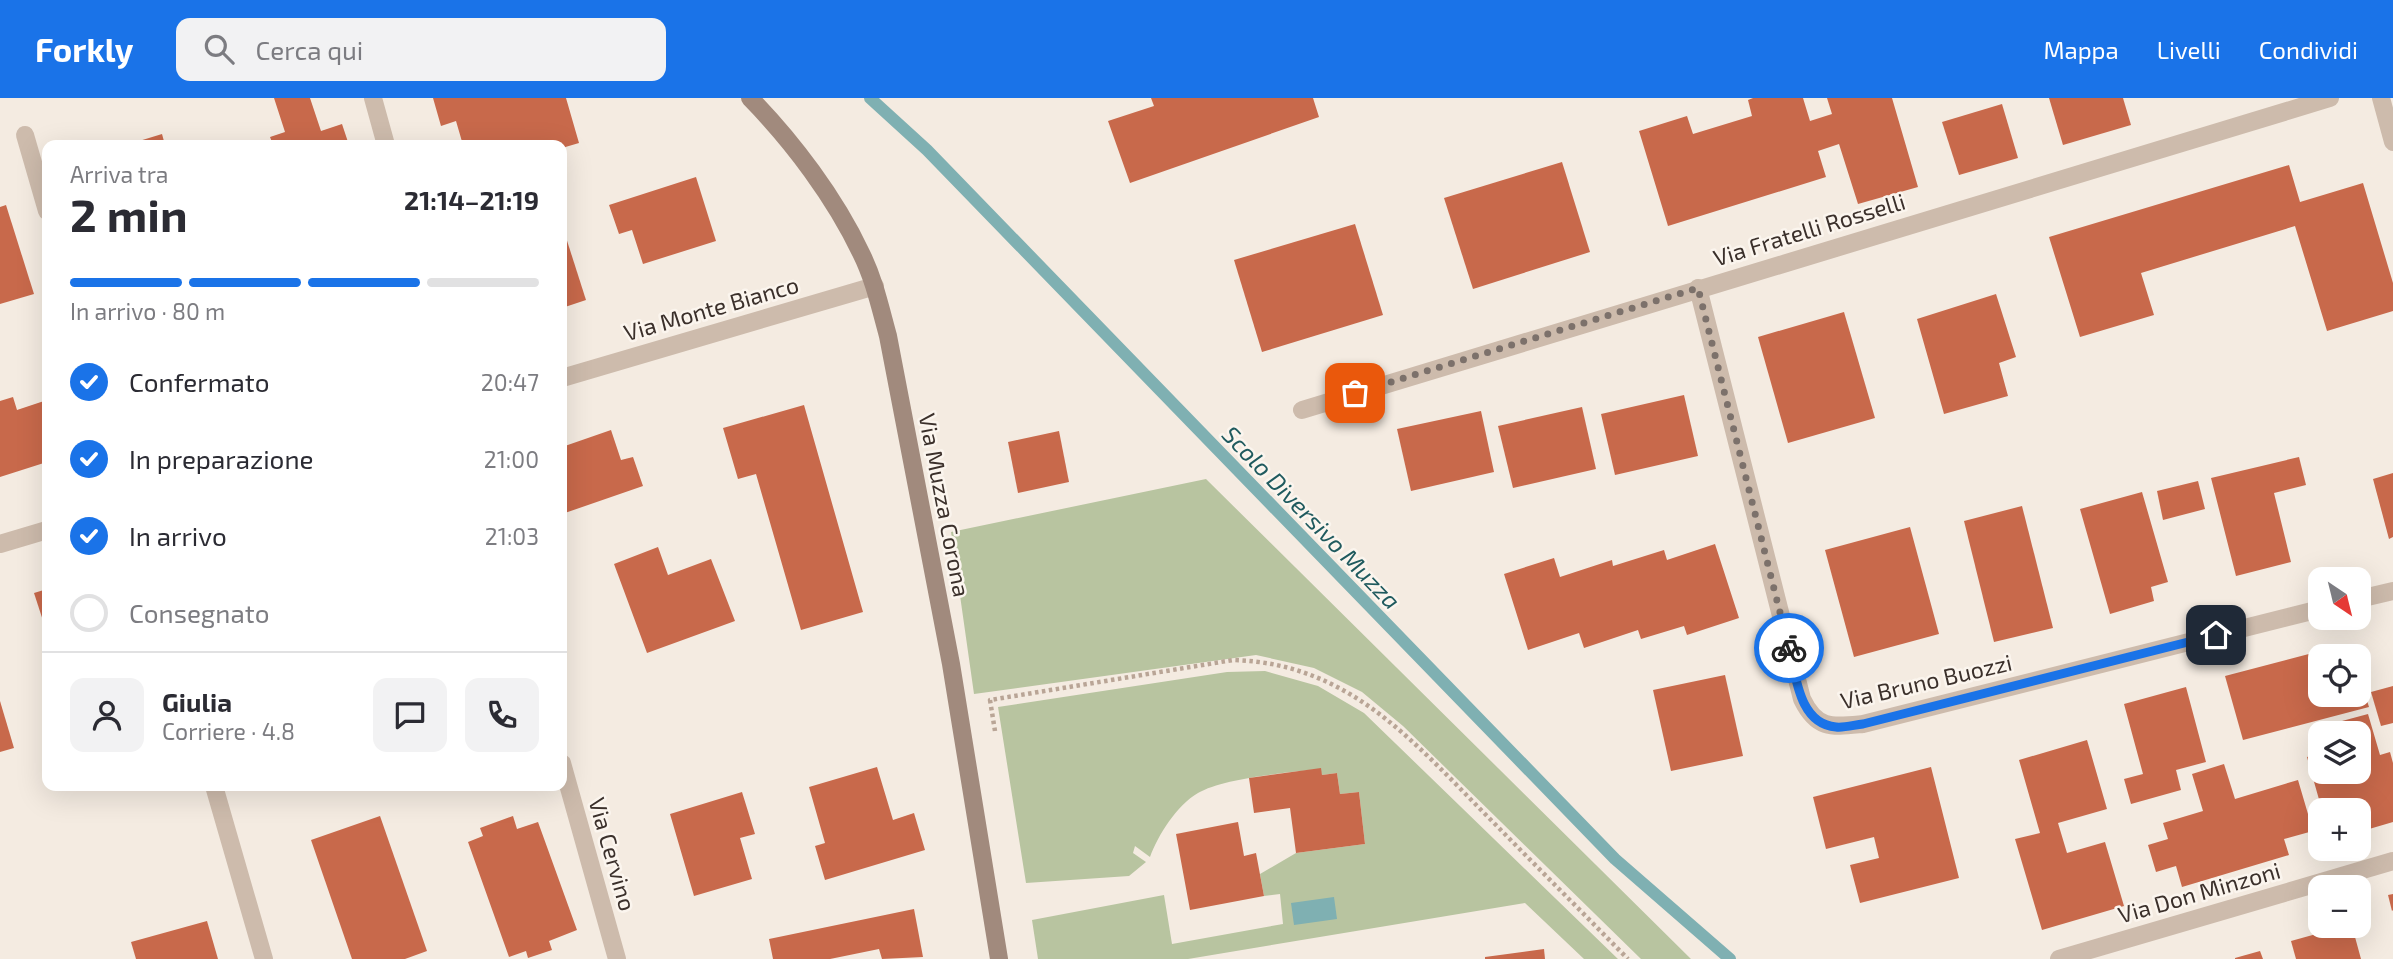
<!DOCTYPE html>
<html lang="it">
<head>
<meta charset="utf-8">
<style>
  body { margin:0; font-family:"Exo 2",sans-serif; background:#f2f2f3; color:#2b2b33; height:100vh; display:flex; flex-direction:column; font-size:26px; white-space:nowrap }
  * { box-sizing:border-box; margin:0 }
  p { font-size:23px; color:#7c7c81 }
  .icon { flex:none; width:38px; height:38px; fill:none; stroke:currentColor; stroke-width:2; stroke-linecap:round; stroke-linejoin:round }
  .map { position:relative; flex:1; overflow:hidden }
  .side { position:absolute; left:42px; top:42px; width:525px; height:651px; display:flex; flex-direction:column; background:#fff; border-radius:14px; box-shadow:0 7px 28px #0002 }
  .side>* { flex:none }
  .needle { width:46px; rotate:145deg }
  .buttons { position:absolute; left:2308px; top:469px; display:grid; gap:14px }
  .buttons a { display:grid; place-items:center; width:63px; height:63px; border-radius:14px; background:#fff; box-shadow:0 7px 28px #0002; font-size:35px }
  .pin { position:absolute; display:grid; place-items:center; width:60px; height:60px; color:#fff; margin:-30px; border-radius:14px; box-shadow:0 4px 10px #0006 }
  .courier { position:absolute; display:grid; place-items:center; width:70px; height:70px; margin:-35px; border:5px solid #1a73e8; border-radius:50%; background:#fff; color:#222; box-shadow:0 2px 9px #0007 }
  .summary em { font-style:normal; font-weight:700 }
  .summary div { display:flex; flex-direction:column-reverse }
  .summary { display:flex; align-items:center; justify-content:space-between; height:119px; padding:0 28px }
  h1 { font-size:46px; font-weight:700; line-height:52px }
  .bar { display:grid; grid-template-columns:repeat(4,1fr); gap:10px 7px; align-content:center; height:84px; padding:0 28px }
  .bar i { height:9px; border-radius:5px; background:#e1e1e2 }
  .bar .current { background:#1a73e8 }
  .bar p { grid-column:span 4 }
  .line { display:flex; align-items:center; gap:18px; padding:0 28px; border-top:2px solid #e1e1e2 }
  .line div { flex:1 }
  .round { display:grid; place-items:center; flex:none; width:74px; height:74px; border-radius:14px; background:#f2f2f3 }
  ol { padding:0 28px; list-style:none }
  li { display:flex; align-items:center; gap:21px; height:77px }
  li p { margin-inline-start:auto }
  li .icon { padding:7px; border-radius:50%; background:#1a73e8; color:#fff; stroke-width:4 }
  li:last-child { color:#7c7c81 }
  li i { width:38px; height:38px; border:4px solid #e1e1e2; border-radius:50% }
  header { display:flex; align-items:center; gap:42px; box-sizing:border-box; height:98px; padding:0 35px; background:#1a73e8; color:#fff }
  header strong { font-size:33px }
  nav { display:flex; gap:38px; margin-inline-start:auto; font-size:24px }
  .search { width:490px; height:63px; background:#f2f2f3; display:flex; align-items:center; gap:18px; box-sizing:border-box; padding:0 24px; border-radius:14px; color:#7c7c81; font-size:26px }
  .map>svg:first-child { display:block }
  .green { fill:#b8c4a0 }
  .water { fill:#7fb0b2 }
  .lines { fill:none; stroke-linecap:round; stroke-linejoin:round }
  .stream { stroke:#7fb0b2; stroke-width:12 }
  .building { fill:#c8694b }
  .path { stroke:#b9a596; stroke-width:4.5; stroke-dasharray:3.5 3.5; stroke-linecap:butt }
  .street { stroke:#cdbbac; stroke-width:18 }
  .secondary { stroke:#a18a7d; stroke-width:18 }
  .done { stroke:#7c716b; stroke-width:7; stroke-dasharray:0 12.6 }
  .route { stroke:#1a73e8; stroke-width:9 }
  .labels { text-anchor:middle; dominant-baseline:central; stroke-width:5; stroke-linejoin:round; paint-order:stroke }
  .street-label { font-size:23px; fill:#3b302b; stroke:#fbf5ee }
  .water-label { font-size:24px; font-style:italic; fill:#1f5a5e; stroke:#fbf5ee }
</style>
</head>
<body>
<header>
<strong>Forkly</strong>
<div class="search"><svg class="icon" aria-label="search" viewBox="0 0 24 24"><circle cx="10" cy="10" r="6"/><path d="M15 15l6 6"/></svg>Cerca qui</div>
<nav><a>Mappa</a><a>Livelli</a><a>Condividi</a></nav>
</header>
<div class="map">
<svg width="2393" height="861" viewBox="0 0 2393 861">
  <rect width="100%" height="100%" fill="#f4ebe1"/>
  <g class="green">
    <path d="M 1206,381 L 1691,861 L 1641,861 L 1403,628 L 1362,594 L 1314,570 L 1256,557 L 974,596 L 951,434 Z"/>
    <path d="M 1265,573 L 1318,588 L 1364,615 L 1618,861 L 1584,861 L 1525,805 L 1188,861 L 1038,861 L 1032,822 L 1164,797 L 1172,846 L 1283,826 L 1280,796 L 1264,798 L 1260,776 L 1296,755 L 1365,746 L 1359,694 L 1340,696 L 1337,675 L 1322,677 L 1320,671 C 1291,674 1223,680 1198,695 C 1177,707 1158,737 1150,759 L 1135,748 L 1133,755 L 1146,764 L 1129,778 L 1026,785 L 998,609 L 1227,574 Z"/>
  </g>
  <path class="water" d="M 1334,799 L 1337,821 L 1294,827 L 1291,805 Z"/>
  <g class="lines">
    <path class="stream" d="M 870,0 L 927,52 L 1615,761 L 1730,861"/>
  </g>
  <g class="building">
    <path d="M 274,0 L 310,0 L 321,33 L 342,26 L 349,47 L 273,47 L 270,39 L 285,34 Z"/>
    <path d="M 433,0 L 566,0 L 579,45 L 562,50 L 463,47 L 456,23 L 441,28 Z"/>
    <path d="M 1151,0 L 1313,0 L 1319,19 L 1130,85 L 1108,23 L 1154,8 Z"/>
    <path d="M 1753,0 L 1803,0 L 1810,23 L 1832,16 L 1827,0 L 1892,0 L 1918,89 L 1858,106 L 1839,46 L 1818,53 L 1826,79 L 1668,128 L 1639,33 L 1687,18 L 1693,36 L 1752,18 L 1748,2 Z"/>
    <path d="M 2049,0 L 2123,0 L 2131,27 L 2063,47 Z"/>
    <path d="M 2002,6 L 2018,60 L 1959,77 L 1942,24 Z"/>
    <path d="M 162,36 L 165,47 L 126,47 Z"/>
    <path d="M 1562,64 L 1590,154 L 1473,191 L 1444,100 Z"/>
    <path d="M 2289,67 L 2300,104 L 2363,85 L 2393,185 L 2393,213 L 2327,233 L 2295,128 L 2141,175 L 2154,217 L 2080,239 L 2049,139 Z"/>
    <path d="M 696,79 L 716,143 L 643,166 L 632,132 L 619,136 L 609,107 Z"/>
    <path d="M 6,107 L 34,196 L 0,206 L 0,109 Z"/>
    <path d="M 1355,126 L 1383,217 L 1262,254 L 1234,162 Z"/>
    <path d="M 562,127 L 586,202 L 562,210 Z"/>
    <path d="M 1996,196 L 2016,259 L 1999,265 L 2008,298 L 1944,316 L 1917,221 Z"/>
    <path d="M 1844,214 L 1875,320 L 1788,345 L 1758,239 Z"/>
    <path d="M 1684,297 L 1698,358 L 1615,377 L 1601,316 Z"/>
    <path d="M 13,299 L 17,312 L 47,302 L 47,364 L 0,379 L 0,303 Z"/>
    <path d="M 804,307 L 863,514 L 801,532 L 756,376 L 738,381 L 723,330 Z"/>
    <path d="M 1582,309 L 1596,371 L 1513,390 L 1498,328 Z"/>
    <path d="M 1481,313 L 1494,374 L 1411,393 L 1397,331 Z"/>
    <path d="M 611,332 L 621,362 L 633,359 L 643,388 L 562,416 L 562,349 Z"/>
    <path d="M 1059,333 L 1069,384 L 1018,395 L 1008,344 Z"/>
    <path d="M 2299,359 L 2306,387 L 2274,395 L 2291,464 L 2236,478 L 2211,380 Z"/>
    <path d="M 2393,375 L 2393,439 L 2389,441 L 2373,381 Z"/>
    <path d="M 2198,383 L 2205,411 L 2163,422 L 2157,393 Z"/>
    <path d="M 2142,394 L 2168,484 L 2151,489 L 2154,503 L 2110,516 L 2080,411 Z"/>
    <path d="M 2022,408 L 2053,530 L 1994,544 L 1964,423 Z"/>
    <path d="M 1910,429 L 1939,536 L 1854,559 L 1825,452 Z"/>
    <path d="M 1715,446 L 1739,520 L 1687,537 L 1684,528 L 1641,541 L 1638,532 L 1584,550 L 1579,535 L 1528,552 L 1504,476 L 1554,460 L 1560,479 L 1612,462 L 1613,468 L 1664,452 L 1667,462 Z"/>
    <path d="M 658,449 L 668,477 L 711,461 L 735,523 L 647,555 L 614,466 Z"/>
    <path d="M 47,491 L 47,535 L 34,495 Z"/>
    <path d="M 2324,552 L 2325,558 L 2320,558 L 2320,597 L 2335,597 L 2336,600 L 2359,597 L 2364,593 L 2369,609 L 2243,642 L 2225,578 Z"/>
    <path d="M 1725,577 L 1743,658 L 1671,673 L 1653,592 Z"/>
    <path d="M 2393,588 L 2393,625 L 2381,628 L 2371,594 Z"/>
    <path d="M 2186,589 L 2206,664 L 2176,672 L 2181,692 L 2131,706 L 2124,681 L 2143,676 L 2124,606 Z"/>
    <path d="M 0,603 L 14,650 L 0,654 Z"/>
    <path d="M 2368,616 L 2380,657 L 2390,654 L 2393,665 L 2393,724 L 2359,734 L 2359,712 L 2322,712 L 2307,659 L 2320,655 L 2320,674 L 2359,674 L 2359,635 L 2345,635 L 2342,623 Z"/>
    <path d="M 2087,642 L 2107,711 L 2058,725 L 2067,755 L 2105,744 L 2124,808 L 2042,832 L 2015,741 L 2040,735 L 2019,662 Z"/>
    <path d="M 2224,666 L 2235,701 L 2298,682 L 2313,733 L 2284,741 L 2289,757 L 2182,789 L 2176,768 L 2156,774 L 2148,747 L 2168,741 L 2163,725 L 2203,713 L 2192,676 Z"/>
    <path d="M 877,669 L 893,722 L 914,715 L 925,752 L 825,782 L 815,748 L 825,745 L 809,689 Z"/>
    <path d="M 1931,669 L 1959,780 L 1860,805 L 1850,767 L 1879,760 L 1874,739 L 1826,751 L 1813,699 Z"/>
    <path d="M 1321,670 L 1322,677 L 1337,675 L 1340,696 L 1359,694 L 1365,746 L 1296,755 L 1290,710 L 1254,715 L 1249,680 Z"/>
    <path d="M 742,694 L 755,736 L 740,740 L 752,781 L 694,798 L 670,716 Z"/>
    <path d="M 380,718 L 427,853 L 405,861 L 352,861 L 311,742 Z"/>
    <path d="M 513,718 L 517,731 L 538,724 L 577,832 L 549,843 L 552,852 L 528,860 L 526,853 L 509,859 L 468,744 L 483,738 L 480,730 Z"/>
    <path d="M 1238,724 L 1244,758 L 1256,755 L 1264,798 L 1190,812 L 1176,736 Z"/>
    <path d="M 2393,796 L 2393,812 L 2392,813 L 2388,797 Z"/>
    <path d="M 914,811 L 923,859 L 882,861 L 879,851 L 830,861 L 773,861 L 769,841 Z"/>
    <path d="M 207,823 L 218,861 L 136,861 L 131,844 Z"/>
    <path d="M 2345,828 L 2352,828 L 2361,861 L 2296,861 L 2291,843 Z"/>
    <path d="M 1544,851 L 1545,861 L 1485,861 L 1485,859 Z"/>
    <path d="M 2260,853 L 2263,861 L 2235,861 L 2235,860 Z"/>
  </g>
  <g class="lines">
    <path class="path" d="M 995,633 L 990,602 L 1233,562 C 1351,565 1416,647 1493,724 C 1538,770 1583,815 1628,861"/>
    <g class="street">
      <path d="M 373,0 L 386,47"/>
      <path d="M 2381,0 L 2393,44"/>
      <path d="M 25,37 L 47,113"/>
      <path d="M 1698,190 L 1802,601 C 1817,632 1832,629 1863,626 L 2320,511"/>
      <path d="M 562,280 L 875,188"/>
      <path d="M 1302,312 L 2330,0"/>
      <path d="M 0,446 L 47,432"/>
      <path d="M 2359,501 L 2393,493"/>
      <path d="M 562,665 L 617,861"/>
      <path d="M 214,688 L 264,861"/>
      <path d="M 2059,861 L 2393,763"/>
    </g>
    <path class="secondary" d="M 750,0 C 793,44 835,100 861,155 C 874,181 880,209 888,238 L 951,566 L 999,861"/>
  </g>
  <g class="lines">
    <path class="done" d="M 1355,295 L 1698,190 L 1789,550"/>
    <path class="route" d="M 1789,550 C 1796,578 1799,626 1836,629 C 1844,630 1854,627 1863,626 L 2216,537"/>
  </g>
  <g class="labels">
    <g class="street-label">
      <text transform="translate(1809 131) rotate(-17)">Via Fratelli Rosselli</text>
      <text transform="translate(711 210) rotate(-16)">Via Monte Bianco</text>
      <text transform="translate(945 407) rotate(79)">Via Muzza Corona</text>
      <text transform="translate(1926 583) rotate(-13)">Via Bruno Buozzi</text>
      <text transform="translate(613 756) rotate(74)">Via Cervino</text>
      <text transform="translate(2199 794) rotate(-16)">Via Don Minzoni</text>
    </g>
    <g class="water-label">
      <text transform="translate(1312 419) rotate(46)">Scolo Diversivo Muzza</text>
    </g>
  </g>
</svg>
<div class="buttons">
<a><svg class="needle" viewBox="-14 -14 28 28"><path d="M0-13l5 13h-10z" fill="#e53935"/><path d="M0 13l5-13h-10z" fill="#7c7c81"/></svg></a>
<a><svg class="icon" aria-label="locate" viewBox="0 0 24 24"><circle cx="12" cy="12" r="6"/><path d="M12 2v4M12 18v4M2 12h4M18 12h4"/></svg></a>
<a><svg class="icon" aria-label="layers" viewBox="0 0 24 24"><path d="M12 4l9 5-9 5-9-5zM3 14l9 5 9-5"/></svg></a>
<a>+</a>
<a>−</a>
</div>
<div class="pin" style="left:1355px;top:295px;background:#ea580c"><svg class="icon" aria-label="bag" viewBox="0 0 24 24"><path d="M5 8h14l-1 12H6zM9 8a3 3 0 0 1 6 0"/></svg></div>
<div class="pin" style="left:2216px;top:537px;background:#1f2937"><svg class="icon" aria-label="home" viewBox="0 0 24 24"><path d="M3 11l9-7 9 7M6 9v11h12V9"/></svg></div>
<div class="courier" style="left:1789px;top:550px"><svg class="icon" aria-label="bike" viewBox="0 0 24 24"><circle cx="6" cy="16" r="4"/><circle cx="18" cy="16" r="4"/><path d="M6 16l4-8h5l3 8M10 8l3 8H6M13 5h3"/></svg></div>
<section class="side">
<div class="summary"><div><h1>2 min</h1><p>Arriva tra</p></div><em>21:14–21:19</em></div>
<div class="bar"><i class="current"></i><i class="current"></i><i class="current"></i><i></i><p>In arrivo · 80 m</p></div>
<ol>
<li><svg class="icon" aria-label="check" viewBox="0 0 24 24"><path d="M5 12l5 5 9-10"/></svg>Confermato<p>20:47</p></li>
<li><svg class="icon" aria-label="check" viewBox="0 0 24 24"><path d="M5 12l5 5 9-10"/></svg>In preparazione<p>21:00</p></li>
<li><svg class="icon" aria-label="check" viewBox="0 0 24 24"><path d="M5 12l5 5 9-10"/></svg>In arrivo<p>21:03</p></li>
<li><i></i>Consegnato</li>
</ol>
<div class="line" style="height:126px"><a class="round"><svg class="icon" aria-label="person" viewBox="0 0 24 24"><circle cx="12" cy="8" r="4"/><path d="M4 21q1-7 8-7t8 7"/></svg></a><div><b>Giulia</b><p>Corriere · 4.8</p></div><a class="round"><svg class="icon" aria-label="chat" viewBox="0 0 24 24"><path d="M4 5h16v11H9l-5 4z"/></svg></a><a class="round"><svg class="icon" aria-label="phone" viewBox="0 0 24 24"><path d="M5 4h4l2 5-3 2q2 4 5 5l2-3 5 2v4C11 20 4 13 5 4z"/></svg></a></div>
</section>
</div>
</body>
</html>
